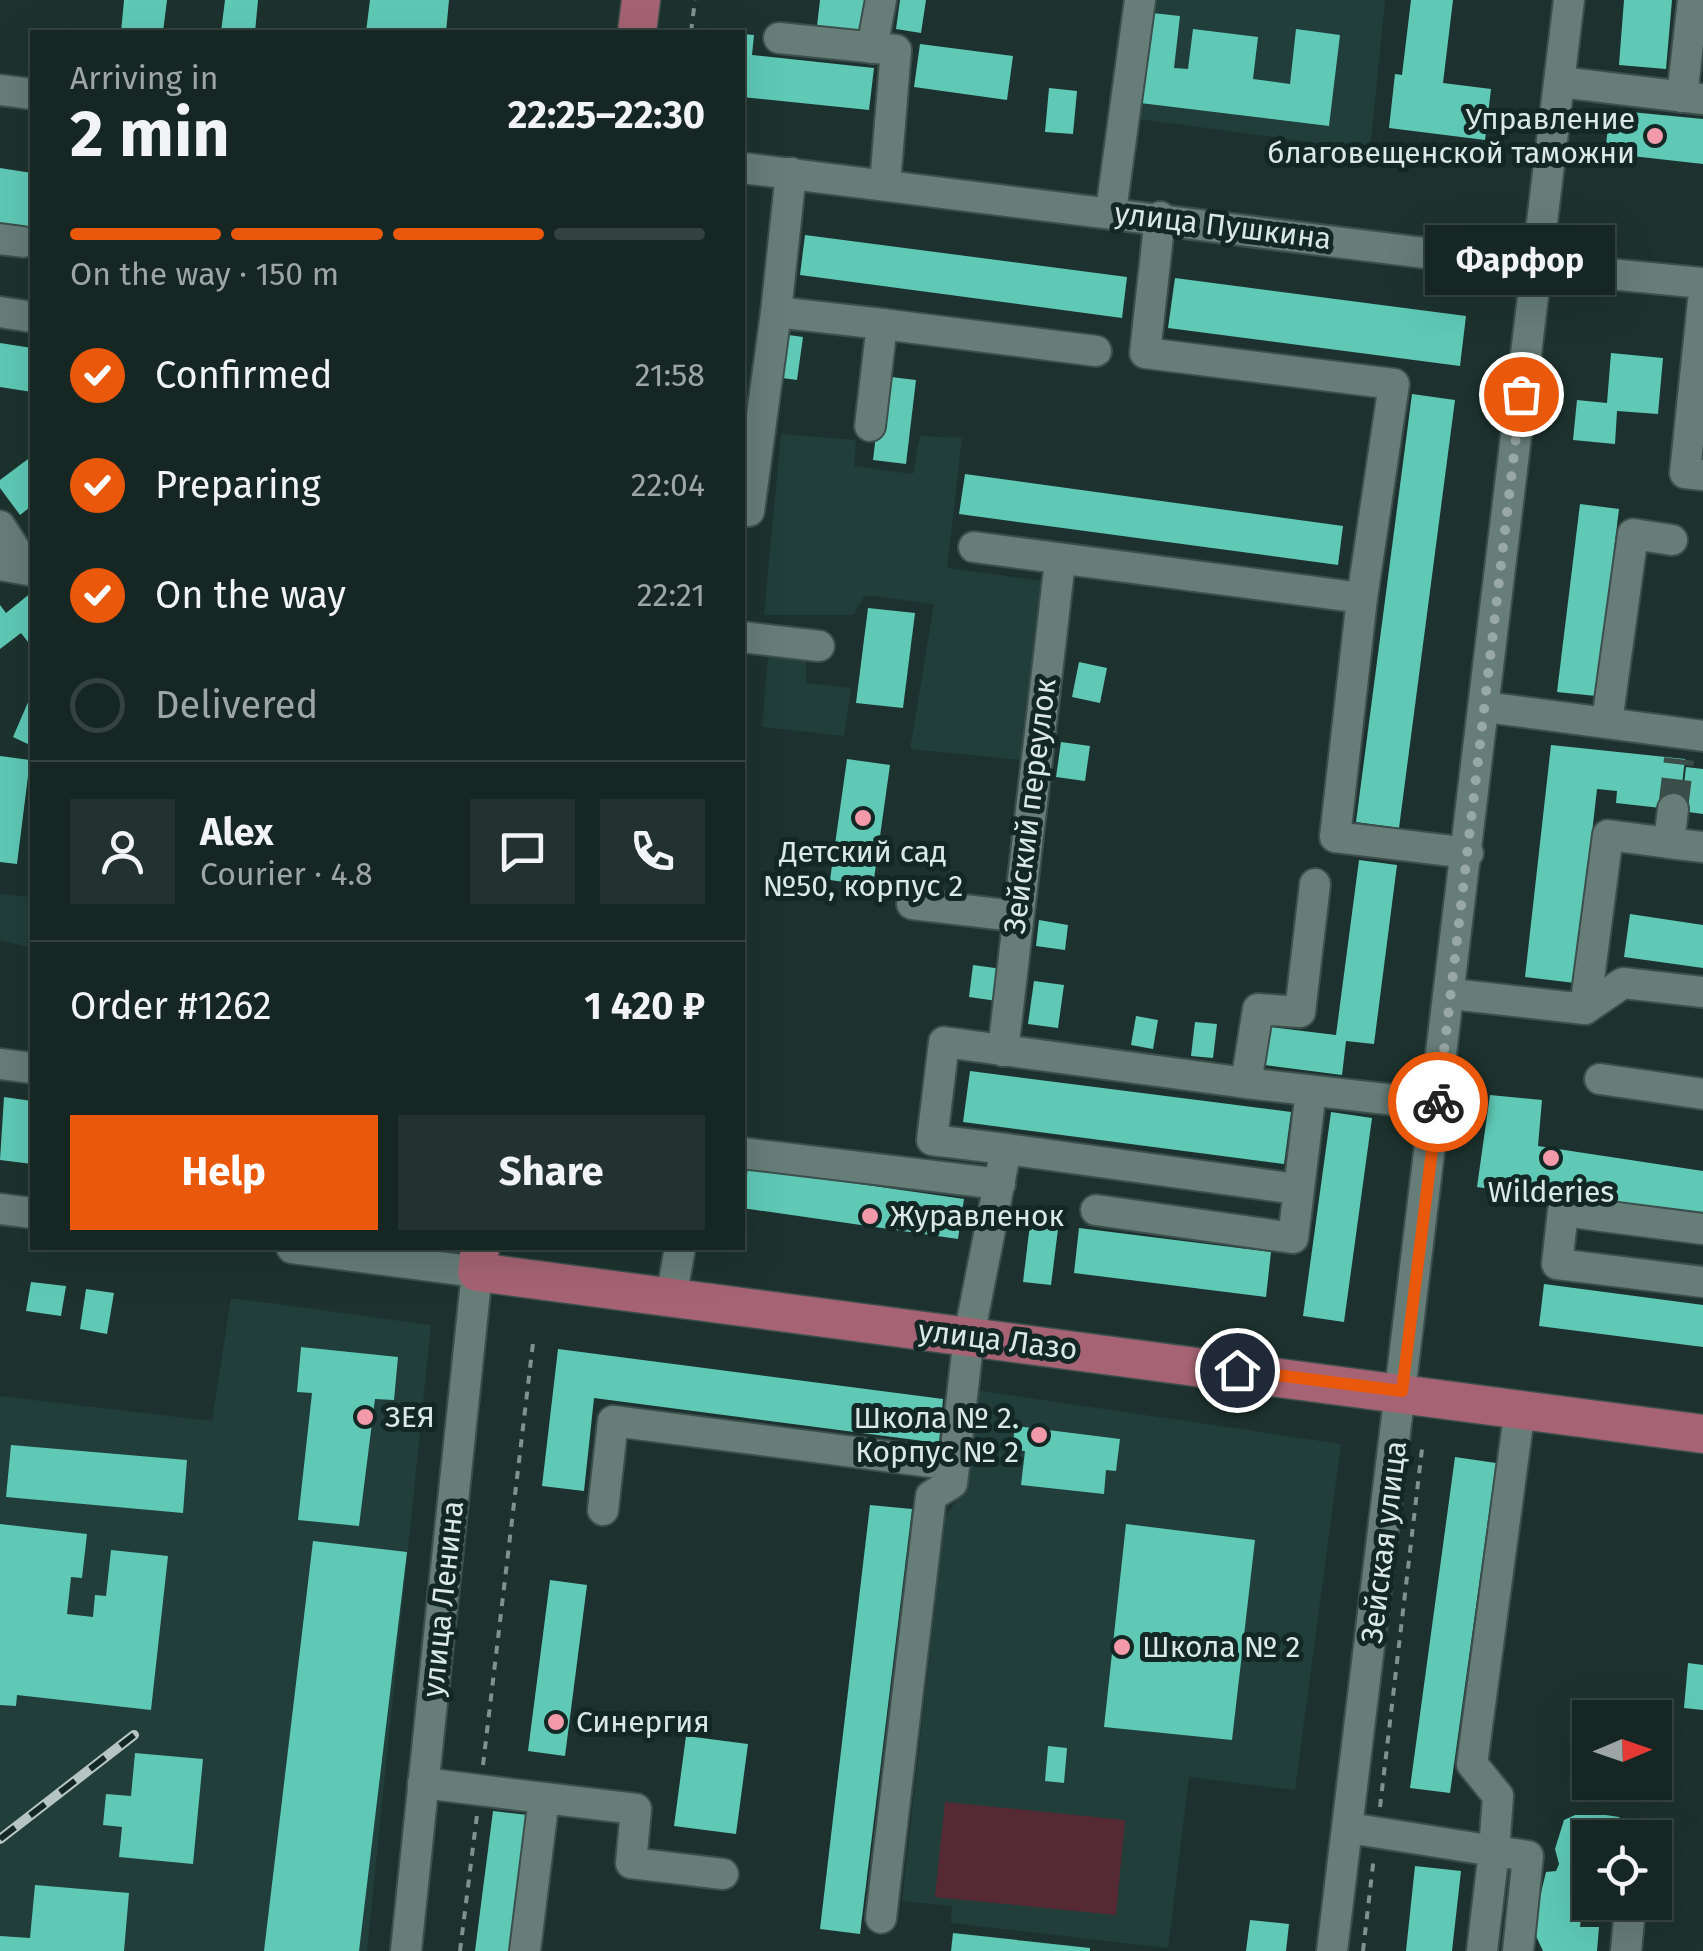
<!DOCTYPE html>
<html lang="en">
<head>
<meta charset="utf-8">
<style>
  body { margin:0; font-family:"Fira Sans",sans-serif; background:#23322f; color:#f1f3f6; height:100vh; display:flex; flex-direction:column; font-size:38px; white-space:nowrap }
  * { box-sizing:border-box; margin:0 }
  p { font-size:32px; color:#9ea5a5 }
  .icon { flex:none; width:55px; height:55px; fill:none; stroke:currentColor; stroke-width:2; stroke-linecap:round; stroke-linejoin:round }
  .map { position:relative; flex:1; overflow:hidden }
  .side { position:absolute; left:30px; top:30px; width:715px; height:1220px; display:flex; flex-direction:column; background:#162622; border-radius:0px; box-shadow:0 10px 40px #0002,0 0 0 2px #354340 }
  .side>* { flex:none }
  .needle { width:65px; rotate:88deg }
  .tools { position:absolute; left:1572px; top:1700px; display:grid; gap:20px }
  .tools a { display:grid; place-items:center; width:100px; height:100px; border-radius:0px; background:#162622; box-shadow:0 10px 40px #0002,0 0 0 2px #354340; font-size:50px }
  .pin { position:absolute; display:grid; place-items:center; width:85px; height:85px; color:#fff; margin:-42px; border:5px solid #fff; border-radius:50%; box-shadow:0 2px 10px #0007 }
  .courier { position:absolute; display:grid; place-items:center; width:100px; height:100px; margin:-50px; border:8px solid #ea580c; border-radius:50%; background:#fff; color:#222; box-shadow:0 2px 12px #0007 }
  .bubble { position:absolute; height:70px; border-radius:0px; background:#162622; box-shadow:0 10px 40px #0002,0 0 0 2px #354340; font-size:32px; font-weight:700; line-height:70px; text-align:center }
  .head em { font-style:normal; font-weight:700 }
  .head div { display:flex; flex-direction:column-reverse }
  .head { display:flex; align-items:center; justify-content:space-between; height:170px; padding:0 40px }
  h1 { font-size:65px; font-weight:700; line-height:75px }
  .bar { display:grid; grid-template-columns:repeat(4,1fr); gap:15px 10px; align-content:center; height:120px; padding:0 40px }
  .bar i { height:12px; border-radius:8px; background:#354340 }
  .bar .current { background:#ea580c }
  .bar p { grid-column:span 4 }
  .line { display:flex; align-items:center; gap:25px; padding:0 40px; border-top:2px solid #354340 }
  .line div { flex:1 }
  .round { display:grid; place-items:center; flex:none; width:105px; height:105px; border-radius:0px; background:#23322f }
  ol { padding:0 40px; list-style:none }
  li { display:flex; align-items:center; gap:30px; height:110px }
  li p { margin-inline-start:auto }
  li .icon { padding:10px; border-radius:50%; background:#ea580c; color:#fff; stroke-width:4 }
  li:last-child { color:#9ea5a5 }
  li i { width:55px; height:55px; border:5px solid #354340; border-radius:50% }
  .cta { display:flex; gap:20px; margin-top:auto; padding:20px 40px }
  .cta a { flex:1; height:115px; border-radius:0px; background:#ea580c; color:#fff; font-size:40px; font-weight:700; line-height:115px; text-align:center }
  .cta a+a { background:#23322f; color:#f1f3f6 }
  .map>svg:first-child { display:block }
  .built { fill:#213e3a }
  .green { fill:#552a33 }
  .building { fill:#5fc9b6 }
  .lines { fill:none; stroke-linecap:round; stroke-linejoin:round }
  .minor-tunnel { stroke:#3a4d49; stroke-width:30; stroke-dasharray:30 15; stroke-linecap:butt }
  .minor-casing { stroke:#3d4f4c; stroke-width:34 }
  .major-casing { stroke:#3d4f4c; stroke-width:41 }
  .path { stroke:#81918e; stroke-width:4; stroke-dasharray:8 8; stroke-linecap:butt }
  .minor { stroke:#667d78; stroke-width:30 }
  .major { stroke:#a56373; stroke-width:38 }
  .rail-casing { stroke:#b6c5c2; stroke-width:10 }
  .rail { stroke:#132824; stroke-width:6; stroke-dasharray:19; stroke-linecap:butt }
  .done { stroke:#98a8a5; stroke-width:10; stroke-dasharray:0 18 }
  .route { stroke:#ea580c; stroke-width:12 }
  .poi-dot { fill:#f39aaa; stroke:#132824; stroke-width:4 }
  .labels { text-anchor:middle; dominant-baseline:central; stroke-width:10; stroke-linejoin:round; paint-order:stroke }
  .poi-label { font-size:30px; fill:#dbe8e5; stroke:#132824; text-anchor:start }
  .street-label { font-size:30px; fill:#dbe8e5; stroke:#132824 }
</style>
</head>
<body>
<div class="map">
<svg width="1703" height="1951" viewBox="0 0 1703 1951">
  <rect width="100%" height="100%" fill="#1d322e"/>
  <g class="built">
    <path d="M 1144,0 L 1385,0 L 1370,150 L 1124,117 Z"/>
    <path d="M 781,434 L 856,440 L 854,466 L 913,474 L 920,436 L 962,438 L 947,568 L 1050,582 L 1022,760 L 910,749 L 934,604 L 865,595 L 853,615 L 764,615 Z"/>
    <path d="M 768,655 L 806,658 L 806,683 L 851,688 L 844,736 L 762,727 Z"/>
    <path d="M 32,886 L 32,948 L 0,940 L 0,894 L 30,897 Z"/>
    <path d="M 231,1298 L 431,1325 L 367,1951 L 0,1951 L 0,1396 L 212,1421 Z"/>
    <path d="M 975,1390 L 1341,1444 L 1295,1790 L 1189,1777 L 1168,1948 L 951,1923 L 952,1906 L 902,1901 L 945,1517 L 962,1492 Z"/>
  </g>
  <path class="green" d="M 945,1802 L 1125,1820 L 1116,1915 L 935,1897 Z"/>
  <g class="building">
    <path d="M 124,0 L 167,0 L 163,32 L 121,32 Z"/>
    <path d="M 225,0 L 258,0 L 255,32 L 221,32 Z"/>
    <path d="M 370,0 L 449,0 L 446,32 L 366,32 Z"/>
    <path d="M 820,0 L 864,0 L 861,30 L 817,26 Z"/>
    <path d="M 900,0 L 926,0 L 921,33 L 896,29 Z"/>
    <path d="M 1411,0 L 1453,0 L 1443,83 L 1491,89 L 1485,140 L 1389,128 L 1395,74 L 1402,75 Z"/>
    <path d="M 1624,0 L 1672,0 L 1666,69 L 1619,65 Z"/>
    <path d="M 1143,12 L 1180,16 L 1174,68 L 1188,69 L 1193,29 L 1258,37 L 1253,79 L 1290,84 L 1296,29 L 1340,35 L 1329,126 L 1132,102 Z"/>
    <path d="M 742,34 L 754,35 L 752,55 L 874,68 L 869,110 L 742,97 Z"/>
    <path d="M 920,44 L 1013,56 L 1007,100 L 914,87 Z"/>
    <path d="M 1049,88 L 1077,91 L 1073,134 L 1045,132 Z"/>
    <path d="M 1610,110 L 1703,119 L 1703,164 L 1605,153 Z"/>
    <path d="M 0,168 L 32,173 L 32,227 L 0,223 Z"/>
    <path d="M 805,235 L 1127,277 L 1122,318 L 800,275 Z"/>
    <path d="M 1175,278 L 1466,316 L 1460,366 L 1168,328 Z"/>
    <path d="M 781,334 L 803,337 L 797,380 L 775,377 Z"/>
    <path d="M 0,343 L 32,348 L 32,392 L 0,387 Z"/>
    <path d="M 1611,353 L 1663,358 L 1658,414 L 1617,411 L 1615,444 L 1573,440 L 1577,400 L 1607,403 Z"/>
    <path d="M 883,376 L 916,380 L 906,464 L 873,460 Z"/>
    <path d="M 1412,394 L 1455,400 L 1399,828 L 1356,822 Z"/>
    <path d="M 32,456 L 32,513 L 29,508 L 20,515 L 0,488 L 0,480 Z"/>
    <path d="M 965,474 L 1343,526 L 1338,565 L 959,514 Z"/>
    <path d="M 1580,504 L 1619,509 L 1596,696 L 1557,692 Z"/>
    <path d="M 32,592 L 32,639 L 28,642 L 21,633 L 0,649 L 0,605 L 6,613 Z"/>
    <path d="M 868,608 L 915,613 L 903,708 L 856,703 Z"/>
    <path d="M 1079,662 L 1107,668 L 1100,703 L 1072,697 Z"/>
    <path d="M 32,693 L 32,746 L 13,737 Z"/>
    <path d="M 1061,742 L 1090,746 L 1085,781 L 1056,777 Z"/>
    <path d="M 1551,745 L 1685,759 L 1679,810 L 1616,803 L 1617,791 L 1597,789 L 1575,983 L 1525,977 Z"/>
    <path d="M 0,756 L 30,760 L 17,864 L 0,862 Z"/>
    <path d="M 847,759 L 890,765 L 873,886 L 830,880 Z"/>
    <path d="M 1686,767 L 1703,769 L 1703,814 L 1681,811 Z"/>
    <path d="M 1359,860 L 1397,865 L 1374,1044 L 1346,1041 L 1342,1075 L 1265,1065 L 1269,1027 L 1336,1035 Z"/>
    <path d="M 1630,914 L 1703,925 L 1703,968 L 1624,957 Z"/>
    <path d="M 1039,920 L 1068,925 L 1065,950 L 1036,946 Z"/>
    <path d="M 973,965 L 1002,969 L 997,1001 L 969,997 Z"/>
    <path d="M 1034,981 L 1064,985 L 1058,1028 L 1028,1024 Z"/>
    <path d="M 1136,1016 L 1158,1020 L 1153,1049 L 1131,1045 Z"/>
    <path d="M 1195,1022 L 1217,1024 L 1213,1058 L 1191,1056 Z"/>
    <path d="M 970,1071 L 1291,1112 L 1284,1164 L 963,1122 Z"/>
    <path d="M 1490,1095 L 1542,1100 L 1538,1146 L 1703,1171 L 1703,1218 L 1477,1187 Z"/>
    <path d="M 4,1097 L 32,1101 L 32,1164 L 0,1160 Z"/>
    <path d="M 1331,1112 L 1372,1118 L 1344,1322 L 1303,1316 Z"/>
    <path d="M 748,1168 L 964,1199 L 958,1239 L 742,1208 Z"/>
    <path d="M 1030,1224 L 1058,1229 L 1051,1285 L 1023,1282 Z"/>
    <path d="M 1079,1228 L 1271,1252 L 1266,1297 L 1074,1273 Z"/>
    <path d="M 31,1282 L 66,1286 L 61,1316 L 26,1311 Z"/>
    <path d="M 1544,1284 L 1703,1305 L 1703,1347 L 1539,1326 Z"/>
    <path d="M 86,1289 L 114,1293 L 107,1334 L 80,1329 Z"/>
    <path d="M 301,1347 L 398,1357 L 394,1400 L 375,1399 L 359,1526 L 298,1520 L 312,1393 L 297,1392 Z"/>
    <path d="M 558,1349 L 943,1399 L 939,1443 L 594,1398 L 584,1491 L 542,1486 Z"/>
    <path d="M 1015,1426 L 1120,1439 L 1116,1471 L 1106,1470 L 1104,1494 L 1021,1485 L 1025,1451 L 1012,1450 Z"/>
    <path d="M 11,1445 L 187,1460 L 183,1513 L 6,1497 Z"/>
    <path d="M 1455,1457 L 1496,1463 L 1450,1793 L 1410,1788 Z"/>
    <path d="M 870,1505 L 912,1509 L 860,1934 L 820,1929 Z"/>
    <path d="M 0,1524 L 87,1534 L 82,1578 L 71,1577 L 67,1614 L 93,1617 L 95,1595 L 106,1596 L 111,1550 L 168,1556 L 151,1710 L 17,1695 L 16,1706 L 0,1705 Z"/>
    <path d="M 1126,1524 L 1255,1540 L 1232,1740 L 1104,1727 Z"/>
    <path d="M 313,1541 L 407,1552 L 359,1951 L 264,1951 Z"/>
    <path d="M 550,1580 L 587,1585 L 565,1756 L 528,1751 Z"/>
    <path d="M 1688,1663 L 1703,1665 L 1703,1710 L 1684,1708 Z"/>
    <path d="M 686,1736 L 748,1744 L 736,1834 L 674,1826 Z"/>
    <path d="M 1048,1746 L 1067,1748 L 1064,1783 L 1045,1781 Z"/>
    <path d="M 135,1753 L 203,1759 L 193,1864 L 119,1857 L 122,1827 L 103,1825 L 106,1794 L 131,1796 Z"/>
    <path d="M 493,1811 L 528,1815 L 510,1951 L 475,1951 Z"/>
    <path d="M 1575,1815 L 1606,1815 L 1619,1817 L 1623,1822 L 1657,1825 L 1655,1838 L 1590,1838 L 1580,1927 L 1599,1927 L 1597,1951 L 1543,1951 L 1536,1936 L 1538,1905 L 1546,1872 L 1556,1871 L 1559,1864 L 1555,1849 L 1564,1820 Z"/>
    <path d="M 1415,1866 L 1461,1871 L 1452,1951 L 1406,1951 Z"/>
    <path d="M 35,1885 L 129,1893 L 124,1951 L 0,1951 L 0,1936 L 30,1938 Z"/>
    <path d="M 1250,1920 L 1289,1924 L 1286,1951 L 1246,1951 Z"/>
    <path d="M 953,1933 L 1090,1948 L 1090,1951 L 951,1951 Z"/>
  </g>
  <g class="lines">
    <path class="minor-tunnel" d="M 1673,809 L 1679,759"/>
    <defs>
      <g id="minor">
        <path d="M 779,38 L 896,50 L 885,184"/>
        <path d="M 872,48 L 881,0"/>
        <path d="M 1560,82 L 1703,99"/>
        <path d="M 0,90 L 32,94"/>
        <path d="M 1682,97 L 1693,0"/>
        <path d="M 742,168 L 1537,267 L 1703,283"/>
        <path d="M 791,173 L 776,312 L 882,324 L 870,426"/>
        <path d="M 1111,211 L 1140,0"/>
        <path d="M 1160,217 L 1145,353 L 1394,384 L 1362,598 L 1335,837 L 1468,853"/>
        <path d="M 0,239 L 23,242"/>
        <path d="M 1703,301 L 1685,473 L 1703,475"/>
        <path d="M 0,312 L 32,317"/>
        <path d="M 882,324 L 1096,351"/>
        <path d="M 749,511 L 776,312"/>
        <path d="M 0,526 L 28,570 L 0,565"/>
        <path d="M 974,547 L 1362,598"/>
        <path d="M 742,637 L 819,646"/>
        <path d="M 1485,707 L 1703,736"/>
        <path d="M 1607,722 L 1633,534 L 1672,540"/>
        <path d="M 1669,843 L 1703,847"/>
        <path d="M 1315,884 L 1300,1012 L 1258,1009 L 1246,1083 L 1438,1105"/>
        <path d="M 912,904 L 1015,916"/>
        <path d="M 1452,994 L 1585,1009 L 1608,835 L 1669,843 L 1673,809"/>
        <path d="M 1585,1009 L 1623,983 L 1703,992"/>
        <path d="M 1003,1051 L 1060,561"/>
        <path d="M 0,1064 L 32,1068"/>
        <path d="M 1600,1079 L 1703,1094"/>
        <path d="M 1006,1149 L 1297,1189"/>
        <path d="M 742,1153 L 1000,1184"/>
        <path d="M 0,1209 L 32,1213"/>
        <path d="M 1096,1210 L 1293,1238 L 1311,1091"/>
        <path d="M 1703,1229 L 1563,1211 L 1557,1264 L 1703,1282"/>
        <path d="M 292,1248 L 477,1272 L 406,1951"/>
        <path d="M 671,1298 L 680,1248"/>
        <path d="M 603,1510 L 613,1421 L 954,1465"/>
        <path d="M 423,1783 L 544,1798 L 525,1951"/>
        <path d="M 544,1798 L 636,1809 L 631,1863 L 723,1874"/>
        <path d="M 1349,1828 L 1494,1851 L 1498,1796 L 1472,1764 L 1520,1408"/>
        <path d="M 881,1918 L 931,1496 L 952,1483 L 969,1336 L 1006,1149 L 932,1140 L 944,1042 L 1246,1083"/>
        <path d="M 1332,1951 L 1569,0"/>
        <path d="M 1482,1951 L 1494,1851 L 1528,1856 L 1518,1951"/>
        <path d="M 1626,1951 L 1629,1919"/>
      </g>
      <g id="major">
        <path d="M 637,32 L 641,0"/>
        <path d="M 480,1248 L 477,1272 L 1703,1434"/>
      </g>
    </defs>
    <use href="#minor" class="minor-casing"/>
    <use href="#major" class="major-casing"/>
    <g class="path">
      <path d="M 691,32 L 695,0"/>
      <path d="M 483,1765 L 533,1343"/>
      <path d="M 1380,1807 L 1422,1449"/>
      <path d="M 460,1951 L 477,1815"/>
      <path d="M 1363,1951 L 1374,1856"/>
    </g>
    <use href="#minor" class="minor"/>
    <use href="#major" class="major"/>
    <defs>
      <path id="rail" d="M 0,1839 L 134,1735"/>
    </defs>
    <use href="#rail" class="rail-casing"/>
    <use href="#rail" class="rail"/>
  </g>
  <g class="lines">
    <path class="done" d="M 1438,1102 L 1521,394"/>
    <path class="route" d="M 1237,1370 L 1402,1391 L 1438,1102"/>
  </g>
  <g class="poi-dot">
    <circle cx="1655" cy="136" r="10"/>
    <circle cx="863" cy="818" r="10"/>
    <circle cx="1551" cy="1158" r="10"/>
    <circle cx="870" cy="1216" r="10"/>
    <circle cx="365" cy="1417" r="10"/>
    <circle cx="1039" cy="1435" r="10"/>
    <circle cx="1122" cy="1647" r="10"/>
    <circle cx="556" cy="1722" r="10"/>
  </g>
  <g class="labels">
    <g class="poi-label">
      <text x="1635" y="119" text-anchor="end">Управление<tspan x="1635" dy="34">благовещенской таможни</tspan></text>
      <text x="863" y="852" text-anchor="middle">Детский сад<tspan x="863" dy="34">№50, корпус 2</tspan></text>
      <text x="1551" y="1192" text-anchor="middle">Wilderies</text>
      <text x="890" y="1216">Журавленок</text>
      <text x="385" y="1417">ЗЕЯ</text>
      <text x="1019" y="1418" text-anchor="end">Школа № 2.<tspan x="1019" dy="34">Корпус № 2</tspan></text>
      <text x="1142" y="1647">Школа № 2</text>
      <text x="576" y="1722">Синергия</text>
    </g>
    <g class="street-label">
      <text transform="translate(1223 226) rotate(7)">улица Пушкина</text>
      <text transform="translate(1030 806) rotate(-83)">Зейский переулок</text>
      <text transform="translate(998 1340) rotate(7)">улица Лазо</text>
      <text transform="translate(1384 1542) rotate(-83)">Зейская улица</text>
      <text transform="translate(443 1599) rotate(-84)">улица Ленина</text>
    </g>
  </g>
</svg>
<div class="tools">
<a><svg class="needle" viewBox="-14 -14 28 28"><path d="M0-13l5 13h-10z" fill="#e53935"/><path d="M0 13l5-13h-10z" fill="#9ea5a5"/></svg></a>
<a><svg class="icon" aria-label="locate" viewBox="0 0 24 24"><circle cx="12" cy="12" r="6"/><path d="M12 2v4M12 18v4M2 12h4M18 12h4"/></svg></a>
</div>
<div class="pin" style="left:1521px;top:394px;background:#ea580c"><svg class="icon" aria-label="bag" viewBox="0 0 24 24"><path d="M5 8h14l-1 12H6zM9 8a3 3 0 0 1 6 0"/></svg></div>
<div class="pin" style="left:1237px;top:1370px;background:#1f2937"><svg class="icon" aria-label="home" viewBox="0 0 24 24"><path d="M3 11l9-7 9 7M6 9v11h12V9"/></svg></div>
<div class="courier" style="left:1438px;top:1102px"><svg class="icon" aria-label="bike" viewBox="0 0 24 24"><circle cx="6" cy="16" r="4"/><circle cx="18" cy="16" r="4"/><path d="M6 16l4-8h5l3 8M10 8l3 8H6M13 5h3"/></svg></div>
<div class="bubble" style="left:1425px;top:225px;width:190px">Фарфор</div>
<section class="side">
<div class="head"><div><h1>2 min</h1><p>Arriving in</p></div><em>22:25–22:30</em></div>
<div class="bar"><i class="current"></i><i class="current"></i><i class="current"></i><i></i><p>On the way · 150 m</p></div>
<ol>
<li><svg class="icon" aria-label="check" viewBox="0 0 24 24"><path d="M5 12l5 5 9-10"/></svg>Confirmed<p>21:58</p></li>
<li><svg class="icon" aria-label="check" viewBox="0 0 24 24"><path d="M5 12l5 5 9-10"/></svg>Preparing<p>22:04</p></li>
<li><svg class="icon" aria-label="check" viewBox="0 0 24 24"><path d="M5 12l5 5 9-10"/></svg>On the way<p>22:21</p></li>
<li><i></i>Delivered</li>
</ol>
<div class="line" style="height:180px"><a class="round"><svg class="icon" aria-label="person" viewBox="0 0 24 24"><circle cx="12" cy="8" r="4"/><path d="M4 21q1-7 8-7t8 7"/></svg></a><div><b>Alex</b><p>Courier · 4.8</p></div><a class="round"><svg class="icon" aria-label="chat" viewBox="0 0 24 24"><path d="M4 5h16v11H9l-5 4z"/></svg></a><a class="round"><svg class="icon" aria-label="phone" viewBox="0 0 24 24"><path d="M5 4h4l2 5-3 2q2 4 5 5l2-3 5 2v4C11 20 4 13 5 4z"/></svg></a></div>
<div class="line" style="height:130px"><div>Order #1262</div><b>1 420 ₽</b></div>
<div class="cta"><a>Help</a><a>Share</a></div>
</section>
</div>
</body>
</html>
